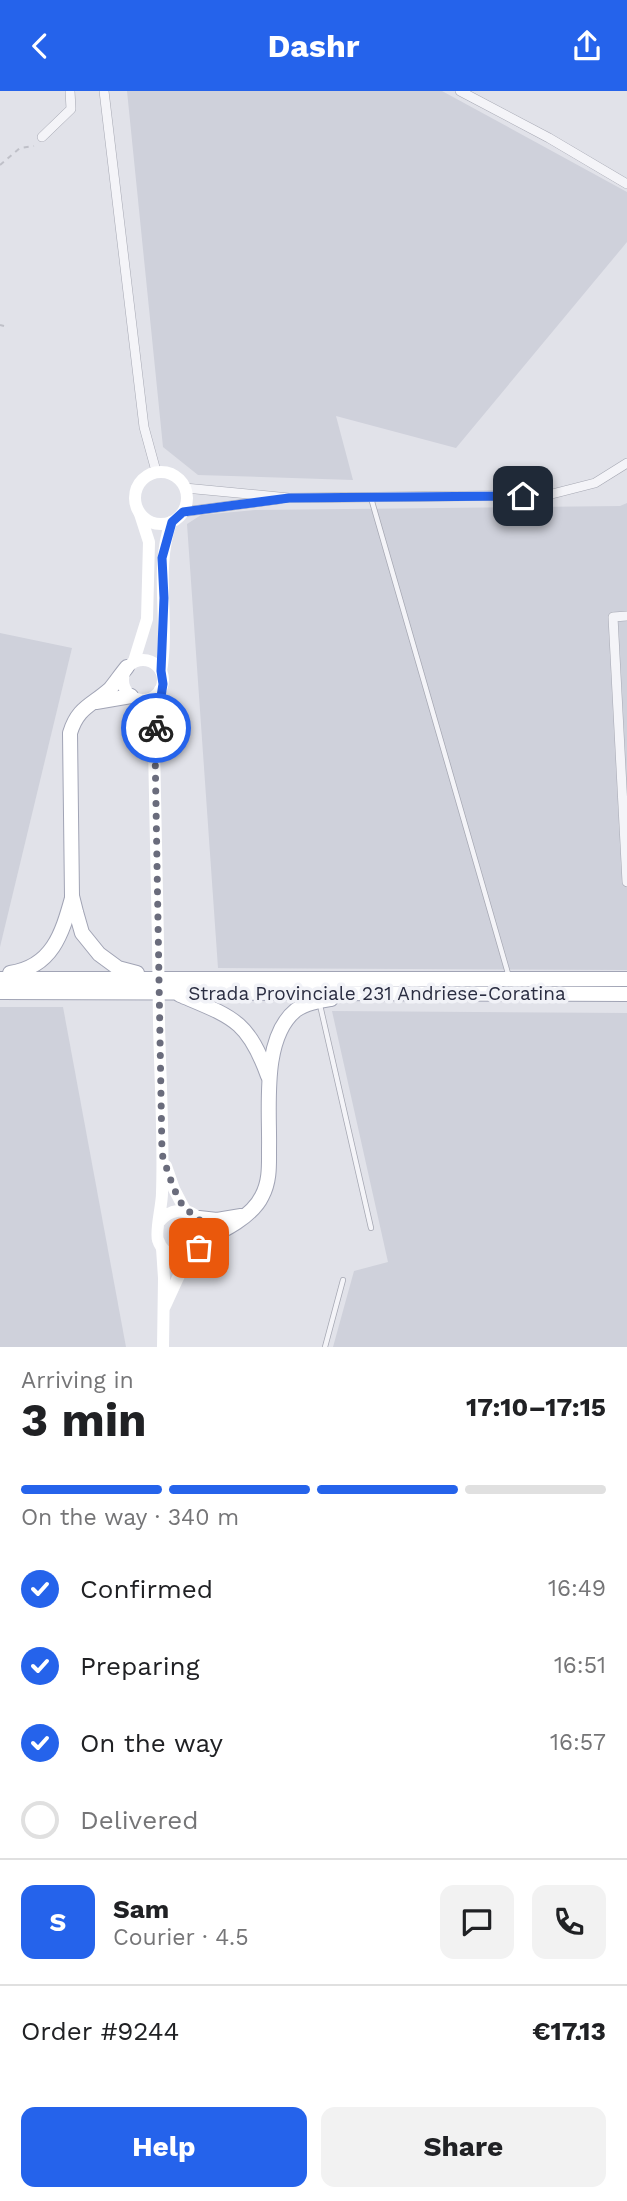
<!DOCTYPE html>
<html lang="en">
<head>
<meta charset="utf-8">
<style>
  body { margin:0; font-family:"Work Sans",sans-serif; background:#f2f2f2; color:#202124; height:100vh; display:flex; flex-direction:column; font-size:26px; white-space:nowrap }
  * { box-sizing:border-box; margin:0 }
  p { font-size:23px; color:#757577 }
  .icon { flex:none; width:38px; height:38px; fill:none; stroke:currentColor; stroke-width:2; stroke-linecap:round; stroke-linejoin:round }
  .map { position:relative; height:1256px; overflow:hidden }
  .drawer { display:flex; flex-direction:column; background:#fff; flex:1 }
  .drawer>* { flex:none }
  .pin { position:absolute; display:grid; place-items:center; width:60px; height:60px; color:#fff; margin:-30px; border-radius:14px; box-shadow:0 4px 10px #0006 }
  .courier { position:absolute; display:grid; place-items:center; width:70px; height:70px; margin:-35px; border:5px solid #2563eb; border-radius:50%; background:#fff; color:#222; box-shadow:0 2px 9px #0007 }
  .head em { font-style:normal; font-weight:700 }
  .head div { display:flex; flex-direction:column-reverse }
  .head { display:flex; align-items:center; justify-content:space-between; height:119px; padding:0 21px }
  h1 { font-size:46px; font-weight:700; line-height:52px }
  .bar { display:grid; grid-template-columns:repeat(4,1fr); gap:10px 7px; align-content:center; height:84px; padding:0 21px }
  .bar i { height:9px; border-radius:5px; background:#e0e0e0 }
  .bar .current { background:#2563eb }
  .bar p { grid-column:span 4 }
  .line { display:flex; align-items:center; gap:18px; padding:0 21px; border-top:2px solid #e0e0e0 }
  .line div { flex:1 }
  .round { display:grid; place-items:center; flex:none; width:74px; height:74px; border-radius:14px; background:#f2f2f2 }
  ol { padding:0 21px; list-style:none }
  li { display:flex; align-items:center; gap:21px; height:77px }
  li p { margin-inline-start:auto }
  li .icon { padding:7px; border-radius:50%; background:#2563eb; color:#fff; stroke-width:4 }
  li:last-child { color:#757577 }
  li i { width:38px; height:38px; border:4px solid #e0e0e0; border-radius:50% }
  .button { display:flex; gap:14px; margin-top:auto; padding:14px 21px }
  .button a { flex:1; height:80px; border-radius:14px; background:#2563eb; color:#fff; font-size:28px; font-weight:700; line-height:80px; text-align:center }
  .button a+a { background:#f2f2f2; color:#202124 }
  header { display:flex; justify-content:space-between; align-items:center; height:91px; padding:0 21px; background:#2563eb; color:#fff; font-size:32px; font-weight:700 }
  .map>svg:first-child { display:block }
  .built { fill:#cfd1db }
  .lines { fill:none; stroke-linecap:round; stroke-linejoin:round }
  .service-casing { stroke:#a6a8b3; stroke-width:6 }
  .minor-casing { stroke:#a6a8b3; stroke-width:10 }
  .primary-casing { stroke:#a1a4b5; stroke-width:16 }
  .path { stroke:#bfc0c8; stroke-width:2; stroke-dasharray:5 5; stroke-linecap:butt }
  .service { stroke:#f4f4f8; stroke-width:4.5 }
  .minor { stroke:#f4f4f8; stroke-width:9 }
  .secondary { stroke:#fff; stroke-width:12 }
  .primary { stroke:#fff; stroke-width:14 }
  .secondary-bridge { stroke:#fff; stroke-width:12 }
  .done { stroke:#6a6c7c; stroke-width:7; stroke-dasharray:0 12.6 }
  .route { stroke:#2563eb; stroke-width:9 }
  .labels { text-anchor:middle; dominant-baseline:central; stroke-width:7; stroke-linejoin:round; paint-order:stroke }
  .street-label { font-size:19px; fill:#2a2d41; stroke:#f1f2f7 }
</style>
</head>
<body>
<header><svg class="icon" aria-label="back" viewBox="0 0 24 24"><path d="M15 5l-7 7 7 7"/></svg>Dashr<svg class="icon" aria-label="share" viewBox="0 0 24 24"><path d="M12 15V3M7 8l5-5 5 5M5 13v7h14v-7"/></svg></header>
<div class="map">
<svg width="627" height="1256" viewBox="0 0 627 1256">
  <rect width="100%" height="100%" fill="#e1e2e9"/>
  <g class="built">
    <path d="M 127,0 L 442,0 L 627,101 L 627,151 L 456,357 L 336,325 L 353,389 L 198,384 L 163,356 Z"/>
    <path d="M 627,412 L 627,879 L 218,877 L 187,433 L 201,424 L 255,419 L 620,415 Z"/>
    <path d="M 0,542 L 72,557 L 0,856 Z"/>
    <path d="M 0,916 L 63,916 L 126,1256 L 0,1256 Z"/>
    <path d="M 332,920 L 627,922 L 627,1256 L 333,1256 L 354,1180 L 388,1171 Z"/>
  </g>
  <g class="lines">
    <defs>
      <g id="service">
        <path d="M 371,407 L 509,886"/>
        <path d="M 320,914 L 371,1137"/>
        <path d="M 325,1256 L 343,1189"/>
      </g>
      <g id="minor">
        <path d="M 104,0 L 144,336 L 156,380"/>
        <path d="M 460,0 L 549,47 L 627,93"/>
        <path d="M 42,46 L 71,18 L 70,0"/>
        <path d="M 185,397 L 289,407 L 548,404 L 595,392 L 627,372"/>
        <path d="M 183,421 L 280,408"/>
        <path d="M 627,525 L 613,526 L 627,791"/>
      </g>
      <g id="primary">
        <path d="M 127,576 C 121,583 116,591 110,598 C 91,615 78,616 70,642 L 72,805 L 76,821 L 82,842 L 99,863 L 118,877 L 137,882"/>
        <path d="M 96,611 L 131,605"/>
        <path d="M 10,882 C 52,876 62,843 72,807"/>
        <path d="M 0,888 L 627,888"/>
        <path d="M 0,901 L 627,903"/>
        <path d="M 180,904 C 232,926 248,929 268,985"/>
        <path d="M 199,1127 L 217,1129 L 241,1125"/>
        <path d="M 203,1149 C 223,1140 252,1126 262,1105 C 270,1090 269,1074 269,1058 C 270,1018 261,947 296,919 C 306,912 319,910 331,908"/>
      </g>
    </defs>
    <use href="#service" class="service-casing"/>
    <use href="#minor" class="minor-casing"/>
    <use href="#primary" class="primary-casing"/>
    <g class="path">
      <path d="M 0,74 L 20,57 L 34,55"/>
      <path d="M 0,234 L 4,235"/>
    </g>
    <use href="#service" class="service"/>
    <use href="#minor" class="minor"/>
    <g class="secondary">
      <circle cx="161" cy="407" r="26"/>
      <circle cx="143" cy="589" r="20"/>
      <path d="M 134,570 L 147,528 L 149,451 L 140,423"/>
      <path d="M 161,580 C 170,530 154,479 171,431"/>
      <path d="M 144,609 L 152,645"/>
      <path d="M 158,851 L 154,656 L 160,599"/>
      <path d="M 159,930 C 160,987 164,1045 162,1102 C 162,1115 155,1140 158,1149 C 164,1168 189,1171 200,1155 C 217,1130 181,1105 160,1130"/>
      <path d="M 166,1075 L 174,1098 L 185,1119"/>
      <path d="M 162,1157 L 164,1187 L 163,1256"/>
      <path d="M 165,1215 L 181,1180 L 194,1162"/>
    </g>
    <use href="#primary" class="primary"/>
    <path class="secondary-bridge" d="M 158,851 L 159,930"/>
  </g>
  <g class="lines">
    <path class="done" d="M 156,637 L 155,656 L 162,1063 C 168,1081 173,1099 183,1115 C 189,1123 199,1124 203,1135 C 205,1143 203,1150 199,1157"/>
    <path class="route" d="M 156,637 L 163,593 L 161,580 L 164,507 L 162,467 L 172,431 L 183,421 L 289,407 L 523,405"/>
  </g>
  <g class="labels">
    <g class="street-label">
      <text x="377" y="902">Strada Provinciale 231 Andriese-Coratina</text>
    </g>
  </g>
</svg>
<div class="pin" style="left:199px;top:1157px;background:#ea580c"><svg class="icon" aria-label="bag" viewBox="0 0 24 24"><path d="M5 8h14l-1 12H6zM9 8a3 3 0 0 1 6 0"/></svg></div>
<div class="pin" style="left:523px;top:405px;background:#1f2937"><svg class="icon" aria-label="home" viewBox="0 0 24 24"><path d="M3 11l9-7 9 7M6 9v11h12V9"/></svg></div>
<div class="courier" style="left:156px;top:637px"><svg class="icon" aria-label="bike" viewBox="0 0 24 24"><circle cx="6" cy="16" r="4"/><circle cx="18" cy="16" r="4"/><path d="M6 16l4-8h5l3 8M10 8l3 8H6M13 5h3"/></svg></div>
</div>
<section class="drawer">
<div class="head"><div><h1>3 min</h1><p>Arriving in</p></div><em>17:10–17:15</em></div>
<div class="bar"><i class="current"></i><i class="current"></i><i class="current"></i><i></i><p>On the way · 340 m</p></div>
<ol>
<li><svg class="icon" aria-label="check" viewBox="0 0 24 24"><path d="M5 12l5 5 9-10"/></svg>Confirmed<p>16:49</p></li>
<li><svg class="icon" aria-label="check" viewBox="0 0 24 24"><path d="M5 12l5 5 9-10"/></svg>Preparing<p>16:51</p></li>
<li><svg class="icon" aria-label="check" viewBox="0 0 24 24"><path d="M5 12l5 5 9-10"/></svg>On the way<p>16:57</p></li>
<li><i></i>Delivered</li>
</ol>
<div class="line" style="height:126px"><b class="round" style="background:#2563eb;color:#fff">S</b><div><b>Sam</b><p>Courier · 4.5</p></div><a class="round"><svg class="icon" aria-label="chat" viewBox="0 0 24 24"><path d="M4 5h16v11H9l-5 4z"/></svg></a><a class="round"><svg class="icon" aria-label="phone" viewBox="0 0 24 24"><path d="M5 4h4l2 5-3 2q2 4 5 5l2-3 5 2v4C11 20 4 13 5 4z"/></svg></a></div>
<div class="line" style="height:91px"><div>Order #9244</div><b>€17.13</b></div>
<div class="button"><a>Help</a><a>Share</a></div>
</section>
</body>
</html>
